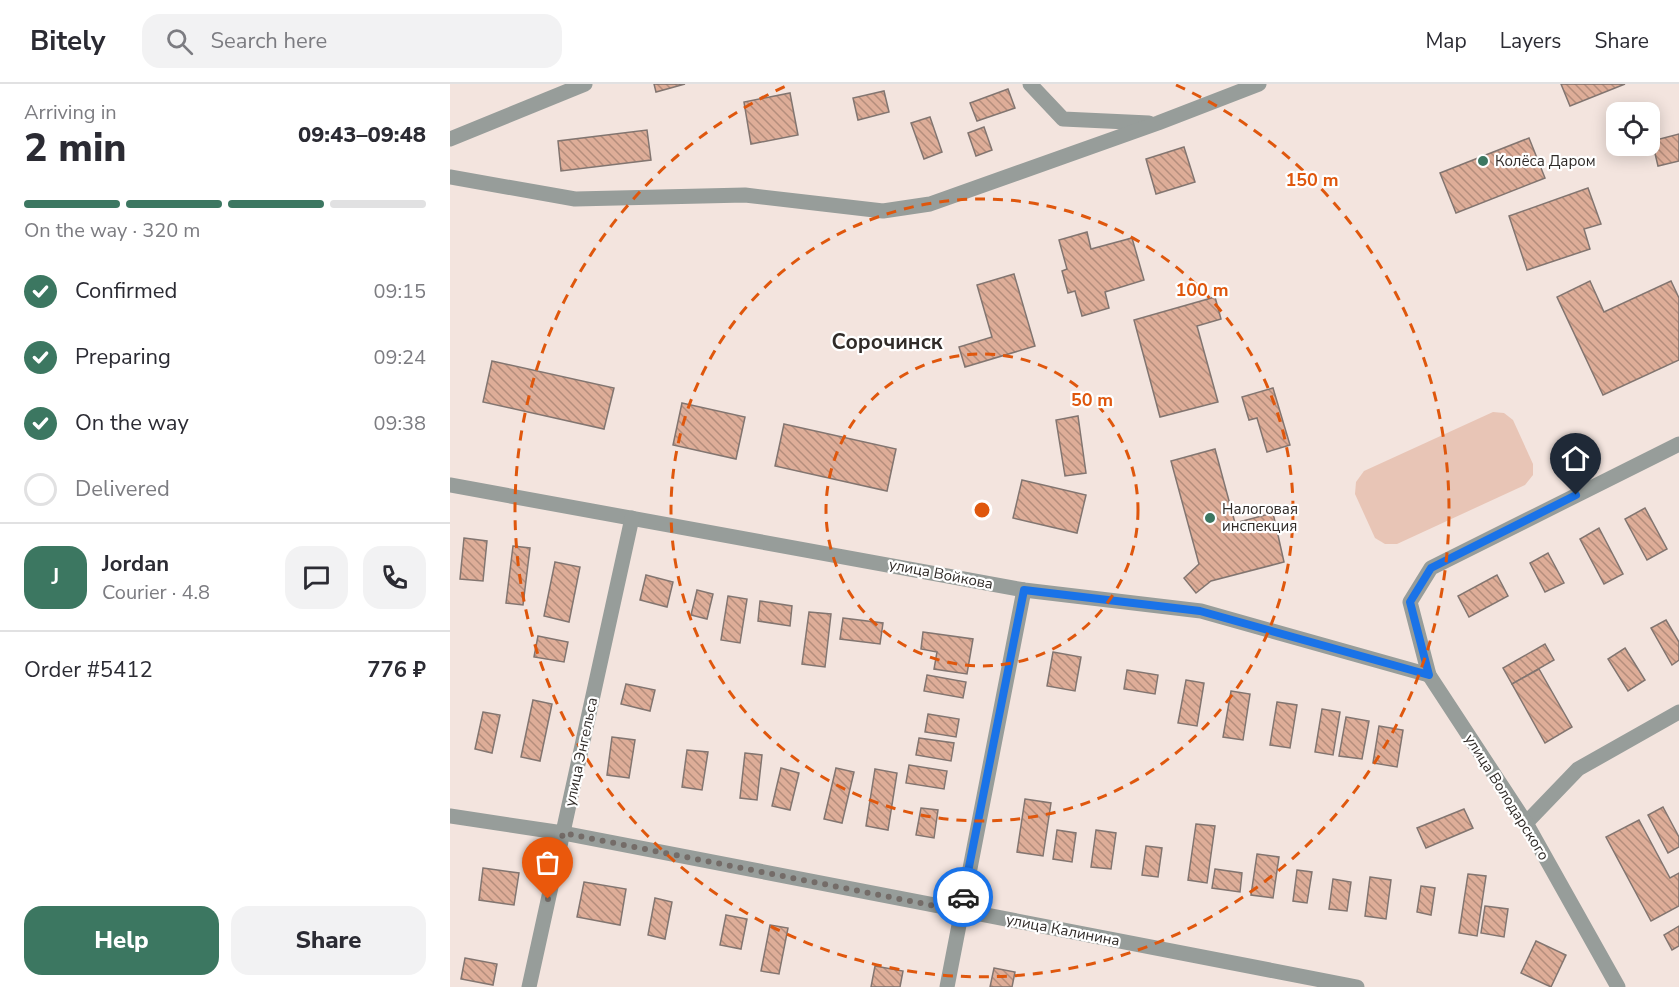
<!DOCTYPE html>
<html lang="en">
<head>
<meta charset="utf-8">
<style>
  body { margin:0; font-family:"Nunito Sans",sans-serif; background:#f2f2f3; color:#2b2b33; height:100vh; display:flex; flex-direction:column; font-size:22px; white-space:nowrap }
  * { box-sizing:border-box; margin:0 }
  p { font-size:20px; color:#7c7c81 }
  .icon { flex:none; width:33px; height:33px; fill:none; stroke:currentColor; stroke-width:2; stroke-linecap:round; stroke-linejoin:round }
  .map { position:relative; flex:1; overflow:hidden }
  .sheet { display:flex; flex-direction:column; background:#fff; width:450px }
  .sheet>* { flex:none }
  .buttons { position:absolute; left:1156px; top:18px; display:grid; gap:12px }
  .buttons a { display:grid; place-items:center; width:54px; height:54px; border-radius:12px; background:#fff; box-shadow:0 3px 15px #0003; font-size:30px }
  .pin { position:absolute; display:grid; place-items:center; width:51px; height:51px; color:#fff; margin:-62px -26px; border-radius:50% 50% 50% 0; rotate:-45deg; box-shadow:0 0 6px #0007 }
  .pin .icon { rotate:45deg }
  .courier { position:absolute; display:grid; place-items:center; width:60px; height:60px; margin:-30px; border:4px solid #1a73e8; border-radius:50%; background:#fff; color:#222; box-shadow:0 2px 8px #0007 }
  .head em { font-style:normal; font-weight:800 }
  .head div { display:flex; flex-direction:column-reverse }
  .head { display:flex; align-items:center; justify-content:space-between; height:102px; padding:0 24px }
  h1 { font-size:39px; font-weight:800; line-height:45px }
  .bar { display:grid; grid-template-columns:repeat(4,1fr); gap:9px 6px; align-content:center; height:72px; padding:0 24px }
  .bar i { height:8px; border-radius:4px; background:#e1e1e2 }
  .bar .on { background:#3c7761 }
  .bar p { grid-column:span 4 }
  .line { display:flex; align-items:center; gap:15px; padding:0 24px; border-top:2px solid #e1e1e2 }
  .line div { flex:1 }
  .round { display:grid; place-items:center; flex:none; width:63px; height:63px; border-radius:18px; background:#f2f2f3 }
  ol { padding:0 24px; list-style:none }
  li { display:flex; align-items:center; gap:18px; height:66px }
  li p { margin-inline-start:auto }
  li .icon { padding:6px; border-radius:50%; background:#3c7761; color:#fff; stroke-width:4 }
  li:last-child { color:#7c7c81 }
  li i { width:33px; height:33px; border:3px solid #e1e1e2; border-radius:50% }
  .action { display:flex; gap:12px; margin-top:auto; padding:12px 24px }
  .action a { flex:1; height:69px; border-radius:18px; background:#3c7761; color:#fff; font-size:24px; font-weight:800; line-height:69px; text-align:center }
  .action a+a { background:#f2f2f3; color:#2b2b33 }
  header { display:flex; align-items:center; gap:36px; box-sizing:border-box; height:84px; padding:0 30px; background:#fff; border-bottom:2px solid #e1e1e2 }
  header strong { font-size:28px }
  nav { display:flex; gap:33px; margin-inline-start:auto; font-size:21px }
  .search { width:420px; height:54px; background:#f2f2f3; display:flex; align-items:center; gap:15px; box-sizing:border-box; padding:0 21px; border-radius:18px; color:#7c7c81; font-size:22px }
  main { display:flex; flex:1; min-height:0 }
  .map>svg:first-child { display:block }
  .grass { fill:#e8c5b6 }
  .building { fill:url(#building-back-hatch); stroke:#827570; stroke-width:1.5 }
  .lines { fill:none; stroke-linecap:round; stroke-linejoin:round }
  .street { stroke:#979d9a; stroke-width:15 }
  .done { stroke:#746c68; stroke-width:6; stroke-dasharray:0 10.8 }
  .route { stroke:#1a73e8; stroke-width:8 }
  .ring { fill:none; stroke:#df570d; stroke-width:3; stroke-dasharray:10 8 }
  .poi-dot { fill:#3c7761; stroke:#fff; stroke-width:2 }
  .labels { text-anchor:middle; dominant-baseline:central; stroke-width:4.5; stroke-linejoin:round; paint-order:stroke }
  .poi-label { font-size:15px; fill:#302b28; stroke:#fff; text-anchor:start }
  .street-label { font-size:15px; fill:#302b28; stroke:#fff }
  .district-label { font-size:21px; font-weight:bold; fill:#302b28; stroke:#fff }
  .centre { fill:#df570d; stroke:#fff; stroke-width:3 }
  .ring-label { font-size:18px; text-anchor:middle; font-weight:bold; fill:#df570d; stroke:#fff; stroke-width:4.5; stroke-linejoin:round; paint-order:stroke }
</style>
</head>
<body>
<header>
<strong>Bitely</strong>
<div class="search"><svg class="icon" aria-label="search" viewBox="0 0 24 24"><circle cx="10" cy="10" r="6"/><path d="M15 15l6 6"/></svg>Search here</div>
<nav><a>Map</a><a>Layers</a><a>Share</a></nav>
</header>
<main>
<section class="sheet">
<div class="head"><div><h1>2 min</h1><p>Arriving in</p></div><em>09:43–09:48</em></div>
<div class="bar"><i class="on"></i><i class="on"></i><i class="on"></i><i></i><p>On the way · 320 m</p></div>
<ol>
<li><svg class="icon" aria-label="check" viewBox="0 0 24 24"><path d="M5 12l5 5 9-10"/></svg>Confirmed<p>09:15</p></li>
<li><svg class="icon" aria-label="check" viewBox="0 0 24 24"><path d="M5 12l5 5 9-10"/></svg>Preparing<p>09:24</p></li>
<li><svg class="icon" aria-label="check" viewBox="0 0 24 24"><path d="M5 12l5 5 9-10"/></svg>On the way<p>09:38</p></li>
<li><i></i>Delivered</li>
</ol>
<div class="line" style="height:108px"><b class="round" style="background:#3c7761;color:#fff">J</b><div><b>Jordan</b><p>Courier · 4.8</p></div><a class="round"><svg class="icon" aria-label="chat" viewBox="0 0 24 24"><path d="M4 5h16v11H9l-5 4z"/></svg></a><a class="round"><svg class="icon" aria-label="phone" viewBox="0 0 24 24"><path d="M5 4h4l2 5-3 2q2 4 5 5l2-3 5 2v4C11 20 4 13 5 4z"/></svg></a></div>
<div class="line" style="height:78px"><div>Order #5412</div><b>776 ₽</b></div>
<div class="action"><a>Help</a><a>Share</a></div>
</section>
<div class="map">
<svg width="1229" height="903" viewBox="0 0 1229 903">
  <defs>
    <pattern id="building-back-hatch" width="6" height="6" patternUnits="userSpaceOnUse" patternTransform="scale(1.5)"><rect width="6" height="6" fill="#dead98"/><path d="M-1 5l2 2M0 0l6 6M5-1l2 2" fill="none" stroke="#b48d7c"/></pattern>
  </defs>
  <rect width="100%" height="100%" fill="#f3e4de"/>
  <path class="grass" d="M 1043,328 L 1054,329 L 1063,336 L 1083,380 L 1083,391 L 1075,401 L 947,460 L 935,460 L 925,454 L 905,410 L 906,398 L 914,387 Z"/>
  <g class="building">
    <path d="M 204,0 L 235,0 L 206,8 Z"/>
    <path d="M 1111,0 L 1175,0 L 1120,22 Z"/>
    <path d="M 558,5 L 565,24 L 527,37 L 520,19 Z"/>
    <path d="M 434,7 L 439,28 L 408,36 L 403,14 Z"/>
    <path d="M 340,9 L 348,51 L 301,60 L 294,18 Z"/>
    <path d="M 480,33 L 492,68 L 474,75 L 461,39 Z"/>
    <path d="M 534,43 L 542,66 L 526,72 L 518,49 Z"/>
    <path d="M 197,46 L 201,76 L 111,87 L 108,57 Z"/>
    <path d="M 1229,50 L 1229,77 L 1208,82 L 1202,57 Z"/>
    <path d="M 1079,54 L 1095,94 L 1006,129 L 990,89 Z"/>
    <path d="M 734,63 L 745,98 L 706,110 L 696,75 Z"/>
    <path d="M 1138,104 L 1151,140 L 1134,145 L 1140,165 L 1077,186 L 1059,132 Z"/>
    <path d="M 637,148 L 641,165 L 682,154 L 694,196 L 655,208 L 659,224 L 632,232 L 625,207 L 618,209 L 612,187 L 617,185 L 609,156 Z"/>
    <path d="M 564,190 L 585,262 L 515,283 L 509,263 L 542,253 L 527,201 Z"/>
    <path d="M 1140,197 L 1154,228 L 1221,197 L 1229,214 L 1229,276 L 1153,311 L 1107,213 Z"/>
    <path d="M 765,213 L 771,235 L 747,242 L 768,318 L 710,333 L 684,236 Z"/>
    <path d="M 42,277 L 164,304 L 154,345 L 33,318 Z"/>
    <path d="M 823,304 L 840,361 L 817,368 L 807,334 L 799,336 L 792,313 Z"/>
    <path d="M 232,319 L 295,333 L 286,375 L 223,361 Z"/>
    <path d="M 628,332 L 636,389 L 615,392 L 606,336 Z"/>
    <path d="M 334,340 L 446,365 L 437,407 L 325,382 Z"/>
    <path d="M 765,365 L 785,439 L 823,429 L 834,478 L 761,497 L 746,509 L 734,494 L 749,480 L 721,377 Z"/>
    <path d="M 572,396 L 636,411 L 627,449 L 563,434 Z"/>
    <path d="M 1195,424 L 1217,465 L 1197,476 L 1175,435 Z"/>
    <path d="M 1149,444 L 1173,490 L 1154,500 L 1130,455 Z"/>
    <path d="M 14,454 L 37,457 L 33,497 L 10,495 Z"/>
    <path d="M 63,462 L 80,464 L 73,521 L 56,519 Z"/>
    <path d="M 1098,469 L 1114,499 L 1095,508 L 1080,479 Z"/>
    <path d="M 105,478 L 130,483 L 119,538 L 94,532 Z"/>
    <path d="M 196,491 L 223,498 L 217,523 L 190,516 Z"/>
    <path d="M 1047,491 L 1058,512 L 1019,533 L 1008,512 Z"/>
    <path d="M 247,506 L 263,510 L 257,535 L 241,531 Z"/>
    <path d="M 278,512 L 297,515 L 290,559 L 271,556 Z"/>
    <path d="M 310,517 L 342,522 L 340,542 L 308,537 Z"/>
    <path d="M 359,528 L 381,530 L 375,583 L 352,580 Z"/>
    <path d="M 393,534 L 433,539 L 430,560 L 390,555 Z"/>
    <path d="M 1216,536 L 1229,558 L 1229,576 L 1222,581 L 1201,544 Z"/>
    <path d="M 473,548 L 523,555 L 517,590 L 484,585 L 487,568 L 471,565 Z"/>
    <path d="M 88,552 L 118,558 L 114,578 L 84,573 Z"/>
    <path d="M 1095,560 L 1104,576 L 1062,600 L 1053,584 Z"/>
    <path d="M 1175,564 L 1195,596 L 1178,607 L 1158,575 Z"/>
    <path d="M 603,568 L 631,573 L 625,607 L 597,602 Z"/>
    <path d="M 1089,585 L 1122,643 L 1095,659 L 1062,600 Z"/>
    <path d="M 677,586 L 708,591 L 705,610 L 674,605 Z"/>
    <path d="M 477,591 L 516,598 L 513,614 L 474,607 Z"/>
    <path d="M 736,596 L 754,599 L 747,642 L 728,639 Z"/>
    <path d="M 176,600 L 205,606 L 200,627 L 171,620 Z"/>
    <path d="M 781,607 L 800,610 L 793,656 L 773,653 Z"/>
    <path d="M 83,616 L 102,620 L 90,677 L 71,673 Z"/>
    <path d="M 827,618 L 847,621 L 840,664 L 820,661 Z"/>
    <path d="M 872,625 L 890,628 L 883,671 L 865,668 Z"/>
    <path d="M 33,628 L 50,631 L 42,669 L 25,665 Z"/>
    <path d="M 478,630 L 509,635 L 506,653 L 475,648 Z"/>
    <path d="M 896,633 L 919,637 L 912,675 L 889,672 Z"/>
    <path d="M 929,642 L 953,646 L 947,683 L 923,679 Z"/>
    <path d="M 162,653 L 185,656 L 179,694 L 157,691 Z"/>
    <path d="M 469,654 L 504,659 L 501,677 L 466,671 Z"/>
    <path d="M 237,666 L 258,668 L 252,706 L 232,703 Z"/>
    <path d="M 295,669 L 312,671 L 307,716 L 290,714 Z"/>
    <path d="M 459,681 L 497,687 L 494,705 L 456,699 Z"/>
    <path d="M 331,684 L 349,689 L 340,726 L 322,722 Z"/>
    <path d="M 386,684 L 404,688 L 392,739 L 374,735 Z"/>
    <path d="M 425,685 L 447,689 L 438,746 L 416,742 Z"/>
    <path d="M 575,715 L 601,719 L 593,772 L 567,768 Z"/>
    <path d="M 1213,723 L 1229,753 L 1229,763 L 1218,769 L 1198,731 Z"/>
    <path d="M 471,724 L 488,726 L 484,754 L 466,751 Z"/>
    <path d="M 1014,725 L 1023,744 L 976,764 L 967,744 Z"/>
    <path d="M 1189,736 L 1220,794 L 1229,789 L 1229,822 L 1201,837 L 1156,753 Z"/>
    <path d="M 746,740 L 765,742 L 757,799 L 738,796 Z"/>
    <path d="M 607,746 L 626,749 L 622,778 L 603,775 Z"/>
    <path d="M 646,746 L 666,749 L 661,785 L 641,783 Z"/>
    <path d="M 696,762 L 712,764 L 708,793 L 692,791 Z"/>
    <path d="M 807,770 L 829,773 L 823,814 L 801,811 Z"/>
    <path d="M 33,784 L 69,789 L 64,821 L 29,816 Z"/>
    <path d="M 765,785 L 792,789 L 790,808 L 762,804 Z"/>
    <path d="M 847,786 L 862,788 L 857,819 L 843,817 Z"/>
    <path d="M 1018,790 L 1036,792 L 1027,852 L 1009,849 Z"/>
    <path d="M 920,793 L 941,796 L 936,835 L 915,832 Z"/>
    <path d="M 883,795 L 901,798 L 897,827 L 879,825 Z"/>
    <path d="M 134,798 L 176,805 L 170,841 L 127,833 Z"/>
    <path d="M 971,802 L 985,804 L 981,831 L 967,828 Z"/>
    <path d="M 205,814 L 222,818 L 215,855 L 198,851 Z"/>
    <path d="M 1035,822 L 1058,825 L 1054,853 L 1031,849 Z"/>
    <path d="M 276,831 L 297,835 L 291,865 L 270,861 Z"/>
    <path d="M 320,841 L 338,844 L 329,890 L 311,887 Z"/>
    <path d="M 1229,842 L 1229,862 L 1222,866 L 1214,851 Z"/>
    <path d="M 1086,857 L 1116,871 L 1101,903 L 1071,889 Z"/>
    <path d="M 15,874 L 47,880 L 43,901 L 11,895 Z"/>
    <path d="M 425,882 L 453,887 L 450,903 L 421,903 Z"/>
    <path d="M 544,884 L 565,888 L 562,903 L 540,903 Z"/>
  </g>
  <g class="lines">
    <g class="street">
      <path d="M 580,0 L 613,35 L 699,39"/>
      <path d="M 0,55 L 135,0"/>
      <path d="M 0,93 L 125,115 L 295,111 L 433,127 L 480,120 L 708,39 L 809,0"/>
      <path d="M 0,401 L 574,506 L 751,527 L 979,591"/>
      <path d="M 0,732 L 113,749 L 907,903"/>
      <path d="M 1076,739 L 1128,685 L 1229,628"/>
      <path d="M 79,903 L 182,434"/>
      <path d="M 497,903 L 574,506"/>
      <path d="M 1168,903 L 1076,739 L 979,591 L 960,518 L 981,484 L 1229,360"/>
    </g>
  </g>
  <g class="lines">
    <path class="done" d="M 98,815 L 113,749 L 511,827 L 513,813"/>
    <path class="route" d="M 513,813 L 574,506 L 750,527 L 979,591 L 960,518 L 981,484 L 1126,411"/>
  </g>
  <g class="ring">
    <circle cx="532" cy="426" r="156"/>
    <circle cx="532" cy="426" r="311"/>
    <path d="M726 1A467 467 0 1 1 338 1"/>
  </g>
  <g class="poi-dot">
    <circle cx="1033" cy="77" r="6"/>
    <circle cx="760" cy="434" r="6"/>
  </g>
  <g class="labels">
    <g class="poi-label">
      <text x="1045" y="77">Колёса Даром</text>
      <text x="772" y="425">Налоговая<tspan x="772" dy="17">инспекция</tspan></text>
    </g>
    <g class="street-label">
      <text transform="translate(491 490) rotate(11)">улица Войкова</text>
      <text transform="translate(131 668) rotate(-78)">улица Энгельса</text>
      <text transform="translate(1057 713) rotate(58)">улица Володарского</text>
      <text transform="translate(613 846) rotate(11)">улица Калинина</text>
    </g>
    <g class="district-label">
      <text x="437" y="258">Сорочинск</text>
    </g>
  </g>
  <circle cx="532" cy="426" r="9" class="centre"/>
  <g class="ring-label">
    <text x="862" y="102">150 m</text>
    <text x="752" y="212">100 m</text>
    <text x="642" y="322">50 m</text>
  </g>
</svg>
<div class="buttons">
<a><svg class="icon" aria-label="locate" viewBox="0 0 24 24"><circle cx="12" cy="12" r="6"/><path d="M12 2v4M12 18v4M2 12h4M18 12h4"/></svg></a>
</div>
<div class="pin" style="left:98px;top:815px;background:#ea580c"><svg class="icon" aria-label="bag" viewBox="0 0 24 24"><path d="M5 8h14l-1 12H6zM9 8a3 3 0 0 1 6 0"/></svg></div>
<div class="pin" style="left:1126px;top:411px;background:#1f2937"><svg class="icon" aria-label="home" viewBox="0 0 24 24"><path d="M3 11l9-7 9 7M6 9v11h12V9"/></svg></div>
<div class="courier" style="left:513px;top:813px"><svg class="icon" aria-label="car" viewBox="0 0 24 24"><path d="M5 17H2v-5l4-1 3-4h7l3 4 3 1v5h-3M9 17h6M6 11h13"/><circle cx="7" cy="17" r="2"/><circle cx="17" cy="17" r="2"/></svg></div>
</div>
</main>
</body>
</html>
